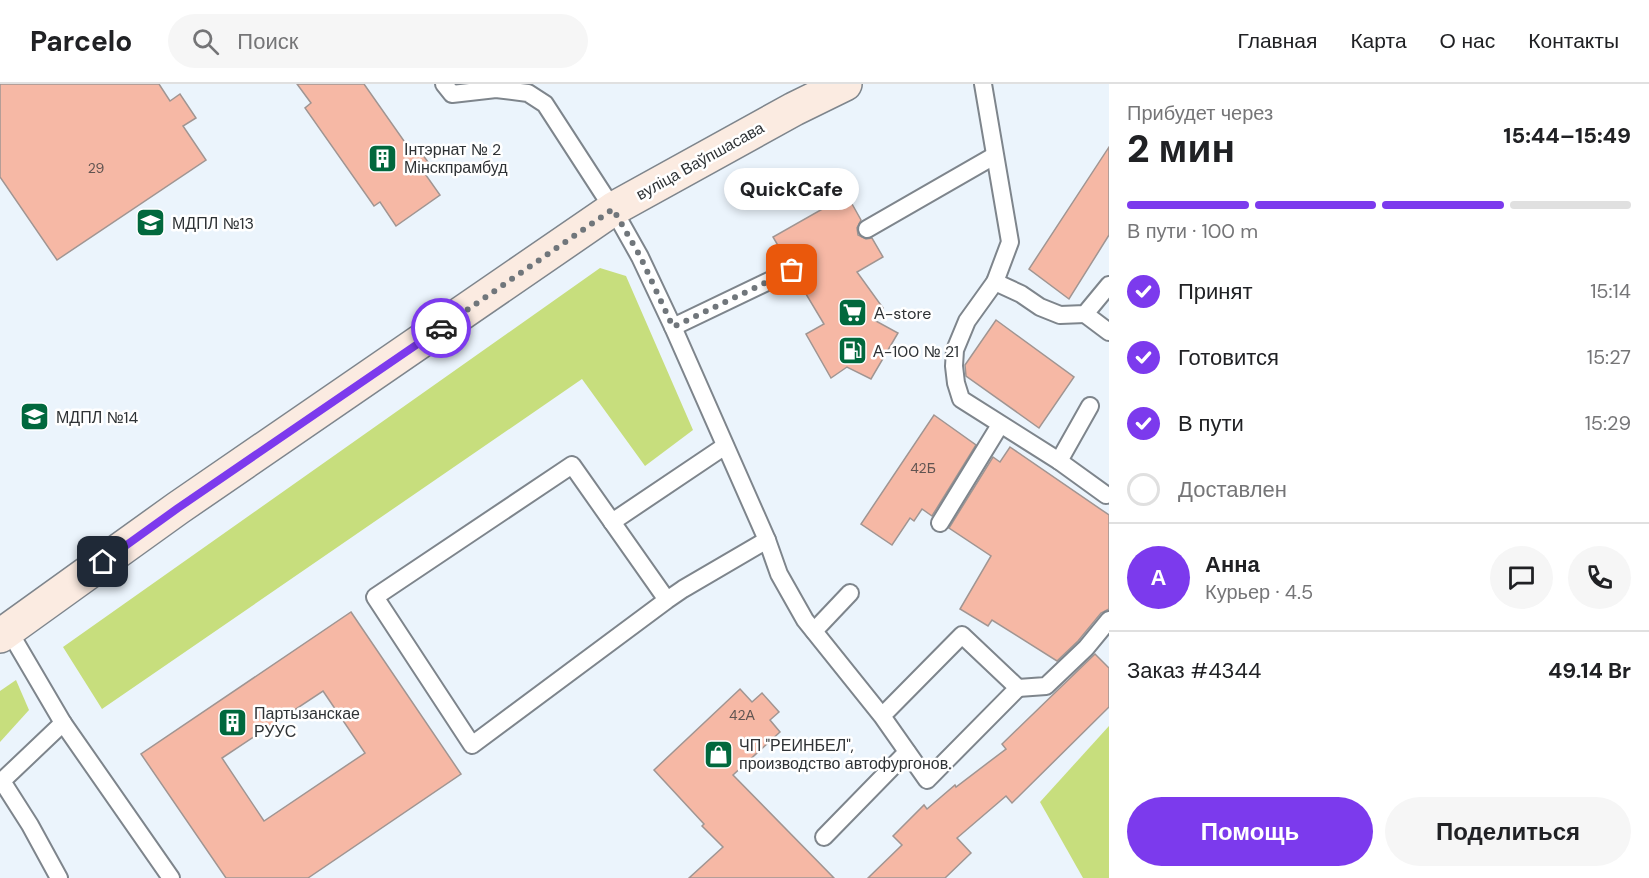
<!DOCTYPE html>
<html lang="ru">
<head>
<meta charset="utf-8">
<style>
  body { margin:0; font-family:"DM Sans",sans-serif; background:#f6f6f6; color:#202124; height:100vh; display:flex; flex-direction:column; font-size:22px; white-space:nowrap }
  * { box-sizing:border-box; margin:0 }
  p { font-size:20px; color:#757577 }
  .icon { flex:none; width:33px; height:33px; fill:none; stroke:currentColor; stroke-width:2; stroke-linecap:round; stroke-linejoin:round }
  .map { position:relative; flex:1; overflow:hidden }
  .panel { display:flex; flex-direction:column; background:#fff; width:540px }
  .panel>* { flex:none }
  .pin { position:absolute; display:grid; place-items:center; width:51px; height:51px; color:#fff; margin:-26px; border-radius:12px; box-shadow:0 3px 9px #0006 }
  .courier { position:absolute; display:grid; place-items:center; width:60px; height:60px; margin:-30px; border:4px solid #7c3aed; border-radius:50%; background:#fff; color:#222; box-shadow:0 2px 8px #0007 }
  .bubble { position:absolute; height:42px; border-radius:21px; background:#fff; box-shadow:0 3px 9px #0003; font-size:20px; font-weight:800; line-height:42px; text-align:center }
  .head em { font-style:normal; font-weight:800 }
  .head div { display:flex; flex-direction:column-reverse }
  .head { display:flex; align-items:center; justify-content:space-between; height:102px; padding:0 18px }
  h1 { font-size:39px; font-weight:800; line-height:45px }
  .bar { display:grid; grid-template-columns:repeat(4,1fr); gap:9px 6px; align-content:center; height:72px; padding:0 18px }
  .bar i { height:8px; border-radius:4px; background:#e0e0e0 }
  .bar .active { background:#7c3aed }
  .bar p { grid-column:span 4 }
  .line { display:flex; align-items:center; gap:15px; padding:0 18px; border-top:2px solid #e0e0e0 }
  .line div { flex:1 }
  .round { display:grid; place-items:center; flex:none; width:63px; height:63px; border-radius:32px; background:#f6f6f6 }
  ol { padding:0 18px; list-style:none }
  li { display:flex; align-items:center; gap:18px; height:66px }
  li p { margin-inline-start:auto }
  li .icon { padding:6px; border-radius:50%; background:#7c3aed; color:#fff; stroke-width:4 }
  li:last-child { color:#757577 }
  li i { width:33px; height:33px; border:3px solid #e0e0e0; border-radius:50% }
  .action { display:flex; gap:12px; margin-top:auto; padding:12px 18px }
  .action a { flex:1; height:69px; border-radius:36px; background:#7c3aed; color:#fff; font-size:24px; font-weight:800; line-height:69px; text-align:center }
  .action a+a { background:#f6f6f6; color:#202124 }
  header { display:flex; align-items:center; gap:36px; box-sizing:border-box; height:84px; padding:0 30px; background:#fff; border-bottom:2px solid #e0e0e0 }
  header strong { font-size:28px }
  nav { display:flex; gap:33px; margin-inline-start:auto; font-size:21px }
  .search { width:420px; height:54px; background:#f6f6f6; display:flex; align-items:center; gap:15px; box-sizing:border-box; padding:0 21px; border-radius:33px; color:#757577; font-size:22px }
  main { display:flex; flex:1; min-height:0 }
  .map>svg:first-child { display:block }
  .green { fill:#c7de7d }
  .building { fill:#f6b8a5; stroke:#a09592; stroke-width:1.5; fill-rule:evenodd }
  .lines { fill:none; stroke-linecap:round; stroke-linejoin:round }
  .service-casing { stroke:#7e858c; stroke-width:20 }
  .secondary-casing { stroke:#7e858c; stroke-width:36 }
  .service { stroke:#fff; stroke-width:16 }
  .secondary { stroke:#fbebe1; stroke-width:33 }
  .done { stroke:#70767b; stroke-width:6; stroke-dasharray:0 10.8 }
  .route { stroke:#7c3aed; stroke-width:8 }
  .labels { text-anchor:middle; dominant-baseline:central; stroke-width:5; stroke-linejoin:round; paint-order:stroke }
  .number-label { font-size:14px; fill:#605451 }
  .poi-label { font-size:16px; fill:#2e3235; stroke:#fff; text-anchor:start }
  .street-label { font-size:16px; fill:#2e3235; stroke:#fff }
</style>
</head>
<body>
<header>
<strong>Parcelo</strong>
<div class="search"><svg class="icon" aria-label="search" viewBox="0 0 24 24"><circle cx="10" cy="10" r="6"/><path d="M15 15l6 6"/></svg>Поиск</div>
<nav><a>Главная</a><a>Карта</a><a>О нас</a><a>Контакты</a></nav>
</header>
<main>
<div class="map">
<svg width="1109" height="794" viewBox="0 0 1109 794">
  <rect width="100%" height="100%" fill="#ebf4fc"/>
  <g class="green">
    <path d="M 600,184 L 626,192 L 693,346 L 645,382 L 582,295 L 102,625 L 63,563 Z"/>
    <path d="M 16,596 L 29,626 L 0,658 L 0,607 Z"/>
    <path d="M 1109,642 L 1109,794 L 1083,794 L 1040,718 Z"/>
  </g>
  <g class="building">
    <path d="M 0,0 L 159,0 L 170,17 L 180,10 L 196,34 L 183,42 L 206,76 L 57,176 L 0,93 Z"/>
    <path d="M 297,0 L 364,0 L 411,67 L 417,63 L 431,82 L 423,87 L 440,111 L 396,142 L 380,118 L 374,122 L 305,24 L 311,19 Z"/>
    <path d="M 1109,63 L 1109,151 L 1069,215 L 1029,185 Z"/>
    <path d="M 847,111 L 861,136 L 857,144 L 858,151 L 866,155 L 872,154 L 883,173 L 857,188 L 883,224 L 874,236 L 898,249 L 871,295 L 847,283 L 831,294 L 806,250 L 824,240 L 797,195 L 802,187 L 802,182 L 793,176 L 787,177 L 773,153 Z"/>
    <path d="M 996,236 L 1074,293 L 1039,344 L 966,292 L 965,281 Z"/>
    <path d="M 934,331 L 976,361 L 932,432 L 922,425 L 914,437 L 910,434 L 892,461 L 861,440 Z"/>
    <path d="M 1010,363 L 1109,431 L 1109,525 L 1101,529 L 1078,557 L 1057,577 L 992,536 L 988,542 L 960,525 L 991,472 L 949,444 L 993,373 L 1000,378 Z"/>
    <path d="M 351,528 L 461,690 L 308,794 L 226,794 L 141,670 ZM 323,607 L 365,669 L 264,737 L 222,674 Z"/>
    <path d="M 1095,570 L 1109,584 L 1109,623 L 1012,719 L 1006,712 L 957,754 L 971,769 L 945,794 L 868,794 L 902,761 L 893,752 L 924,721 L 927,725 L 955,701 L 956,703 L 1006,665 L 1002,660 Z"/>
    <path d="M 740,605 L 752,618 L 762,609 L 779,628 L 770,636 L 780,648 L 733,691 L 834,794 L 689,794 L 723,763 L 702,742 L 704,740 L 654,686 Z"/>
  </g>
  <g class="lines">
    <defs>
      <g id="service">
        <path d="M 444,0 L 452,10 L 496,5 L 528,9 L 545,20 L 613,125 L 640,173 L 673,243 L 767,456 L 779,490 L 805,536 L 882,632 L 927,696 L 1018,604 L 962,551 L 882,632"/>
        <path d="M 983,0 L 1010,158 L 995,198 L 967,237 L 955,266 L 954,282 L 956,299 L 961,315 L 1059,377 L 1090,322"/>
        <path d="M 867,145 L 994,72"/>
        <path d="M 995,198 L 1021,210 L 1040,223 L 1060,231 L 1085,230 L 1109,201"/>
        <path d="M 1085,230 L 1109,248"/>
        <path d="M 673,243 L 792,186"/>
        <path d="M 1059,377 L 1106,411"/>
        <path d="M 612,438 L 725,362"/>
        <path d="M 940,439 L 1000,341"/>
        <path d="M 667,516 L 572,381 L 375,513 L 472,661 L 667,516 L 683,505 L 767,456"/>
        <path d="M 9,547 L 63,639 L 2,697 L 30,741 L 59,794"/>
        <path d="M 814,547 L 850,509"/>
        <path d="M 1018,604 L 1046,602 L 1086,564 L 1109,536"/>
        <path d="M 63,639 L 171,794"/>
        <path d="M 824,753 L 907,668"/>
      </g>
      <path id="secondary" d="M 0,552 L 178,424 L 613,125 L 794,25 L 845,0"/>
    </defs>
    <use href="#service" class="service-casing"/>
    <use href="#secondary" class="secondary-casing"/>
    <use href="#service" class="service"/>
    <use href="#secondary" class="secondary"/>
  </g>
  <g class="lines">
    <path class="done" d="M 441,244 L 613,125 L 640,172 L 673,243 L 792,186"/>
    <path class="route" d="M 103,478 L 178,424 L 441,244"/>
  </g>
  <defs>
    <symbol id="building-square" viewBox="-11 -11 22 22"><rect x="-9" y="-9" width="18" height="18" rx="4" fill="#01683d" stroke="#fff"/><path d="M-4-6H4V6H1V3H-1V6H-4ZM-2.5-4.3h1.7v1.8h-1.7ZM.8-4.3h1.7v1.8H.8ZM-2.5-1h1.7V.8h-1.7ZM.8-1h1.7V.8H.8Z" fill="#fff"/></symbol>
    <symbol id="university-square" viewBox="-11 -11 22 22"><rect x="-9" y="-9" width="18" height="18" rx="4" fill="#01683d" stroke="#fff"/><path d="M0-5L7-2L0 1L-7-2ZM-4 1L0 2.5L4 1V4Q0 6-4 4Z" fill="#fff"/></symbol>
    <symbol id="supermarket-square" viewBox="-11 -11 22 22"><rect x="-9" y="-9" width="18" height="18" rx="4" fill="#01683d" stroke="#fff"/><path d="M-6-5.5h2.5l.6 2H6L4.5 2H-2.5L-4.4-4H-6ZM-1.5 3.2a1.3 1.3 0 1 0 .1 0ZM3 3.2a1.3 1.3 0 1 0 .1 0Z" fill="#fff"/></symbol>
    <symbol id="fuel-square" viewBox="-11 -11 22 22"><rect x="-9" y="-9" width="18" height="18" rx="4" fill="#01683d" stroke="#fff"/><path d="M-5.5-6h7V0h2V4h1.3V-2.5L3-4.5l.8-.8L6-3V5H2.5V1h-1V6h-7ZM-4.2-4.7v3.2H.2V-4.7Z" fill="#fff"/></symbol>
    <symbol id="shop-square" viewBox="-11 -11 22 22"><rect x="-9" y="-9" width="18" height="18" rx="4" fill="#01683d" stroke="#fff"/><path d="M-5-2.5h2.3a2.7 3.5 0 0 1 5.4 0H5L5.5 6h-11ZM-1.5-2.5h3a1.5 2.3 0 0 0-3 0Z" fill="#fff"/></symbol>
  </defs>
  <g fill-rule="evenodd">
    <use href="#building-square" x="366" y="58" width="33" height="33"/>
    <use href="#university-square" x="134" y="122" width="33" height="33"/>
    <use href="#supermarket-square" x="836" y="212" width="33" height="33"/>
    <use href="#fuel-square" x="836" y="250" width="33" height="33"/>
    <use href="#university-square" x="18" y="316" width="33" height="33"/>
    <use href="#building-square" x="216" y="622" width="33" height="33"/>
    <use href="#shop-square" x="702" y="654" width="33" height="33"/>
  </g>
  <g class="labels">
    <g class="number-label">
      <text x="96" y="84">29</text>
      <text x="923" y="384">42Б</text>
      <text x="742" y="631">42А</text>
    </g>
    <g class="poi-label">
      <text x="404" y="65">Інтэрнат № 2<tspan x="404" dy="18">Мінскпрамбуд</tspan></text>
      <text x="172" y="139">МДПЛ №13</text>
      <text x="874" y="229">А-store</text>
      <text x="873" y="267">А-100 № 21</text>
      <text x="56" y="333">МДПЛ №14</text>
      <text x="254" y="629">Партызанскае<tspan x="254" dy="18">РУУС</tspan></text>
      <text x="739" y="661">ЧП "РЕИНБЕЛ",<tspan x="739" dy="18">производство автофургонов.</tspan></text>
    </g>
    <g class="street-label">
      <text transform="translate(700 77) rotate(-29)">вуліца Ваўпшасава</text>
    </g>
  </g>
</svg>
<div class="pin" style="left:792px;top:186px;background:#ea580c"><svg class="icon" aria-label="bag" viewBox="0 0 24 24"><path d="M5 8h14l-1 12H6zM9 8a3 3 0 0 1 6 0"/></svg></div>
<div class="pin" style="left:103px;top:478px;background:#1f2937"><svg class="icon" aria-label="home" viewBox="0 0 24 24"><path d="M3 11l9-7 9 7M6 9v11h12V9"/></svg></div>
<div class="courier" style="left:441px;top:244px"><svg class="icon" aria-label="car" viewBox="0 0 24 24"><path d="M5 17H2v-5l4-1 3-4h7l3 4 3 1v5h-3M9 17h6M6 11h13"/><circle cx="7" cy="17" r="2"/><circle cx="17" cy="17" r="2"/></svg></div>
<div class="bubble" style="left:724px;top:84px;width:135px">QuickCafe</div>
</div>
<section class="panel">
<div class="head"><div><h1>2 мин</h1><p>Прибудет через</p></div><em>15:44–15:49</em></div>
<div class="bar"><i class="active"></i><i class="active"></i><i class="active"></i><i></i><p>В пути · 100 m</p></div>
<ol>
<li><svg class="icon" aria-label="check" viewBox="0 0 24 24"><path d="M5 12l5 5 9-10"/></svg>Принят<p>15:14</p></li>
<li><svg class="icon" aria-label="check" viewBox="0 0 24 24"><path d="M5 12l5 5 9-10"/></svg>Готовится<p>15:27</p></li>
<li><svg class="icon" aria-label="check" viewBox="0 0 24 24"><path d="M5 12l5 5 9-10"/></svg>В пути<p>15:29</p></li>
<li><i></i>Доставлен</li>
</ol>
<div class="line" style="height:108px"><b class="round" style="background:#7c3aed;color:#fff">А</b><div><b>Анна</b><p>Курьер · 4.5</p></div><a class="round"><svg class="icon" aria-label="chat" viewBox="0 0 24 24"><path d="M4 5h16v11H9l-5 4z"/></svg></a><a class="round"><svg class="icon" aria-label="phone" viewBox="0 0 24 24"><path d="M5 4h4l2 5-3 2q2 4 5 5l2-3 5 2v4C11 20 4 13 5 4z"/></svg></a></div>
<div class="line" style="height:78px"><div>Заказ #4344</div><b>49.14 Br</b></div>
<div class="action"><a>Помощь</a><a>Поделиться</a></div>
</section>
</main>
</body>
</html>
